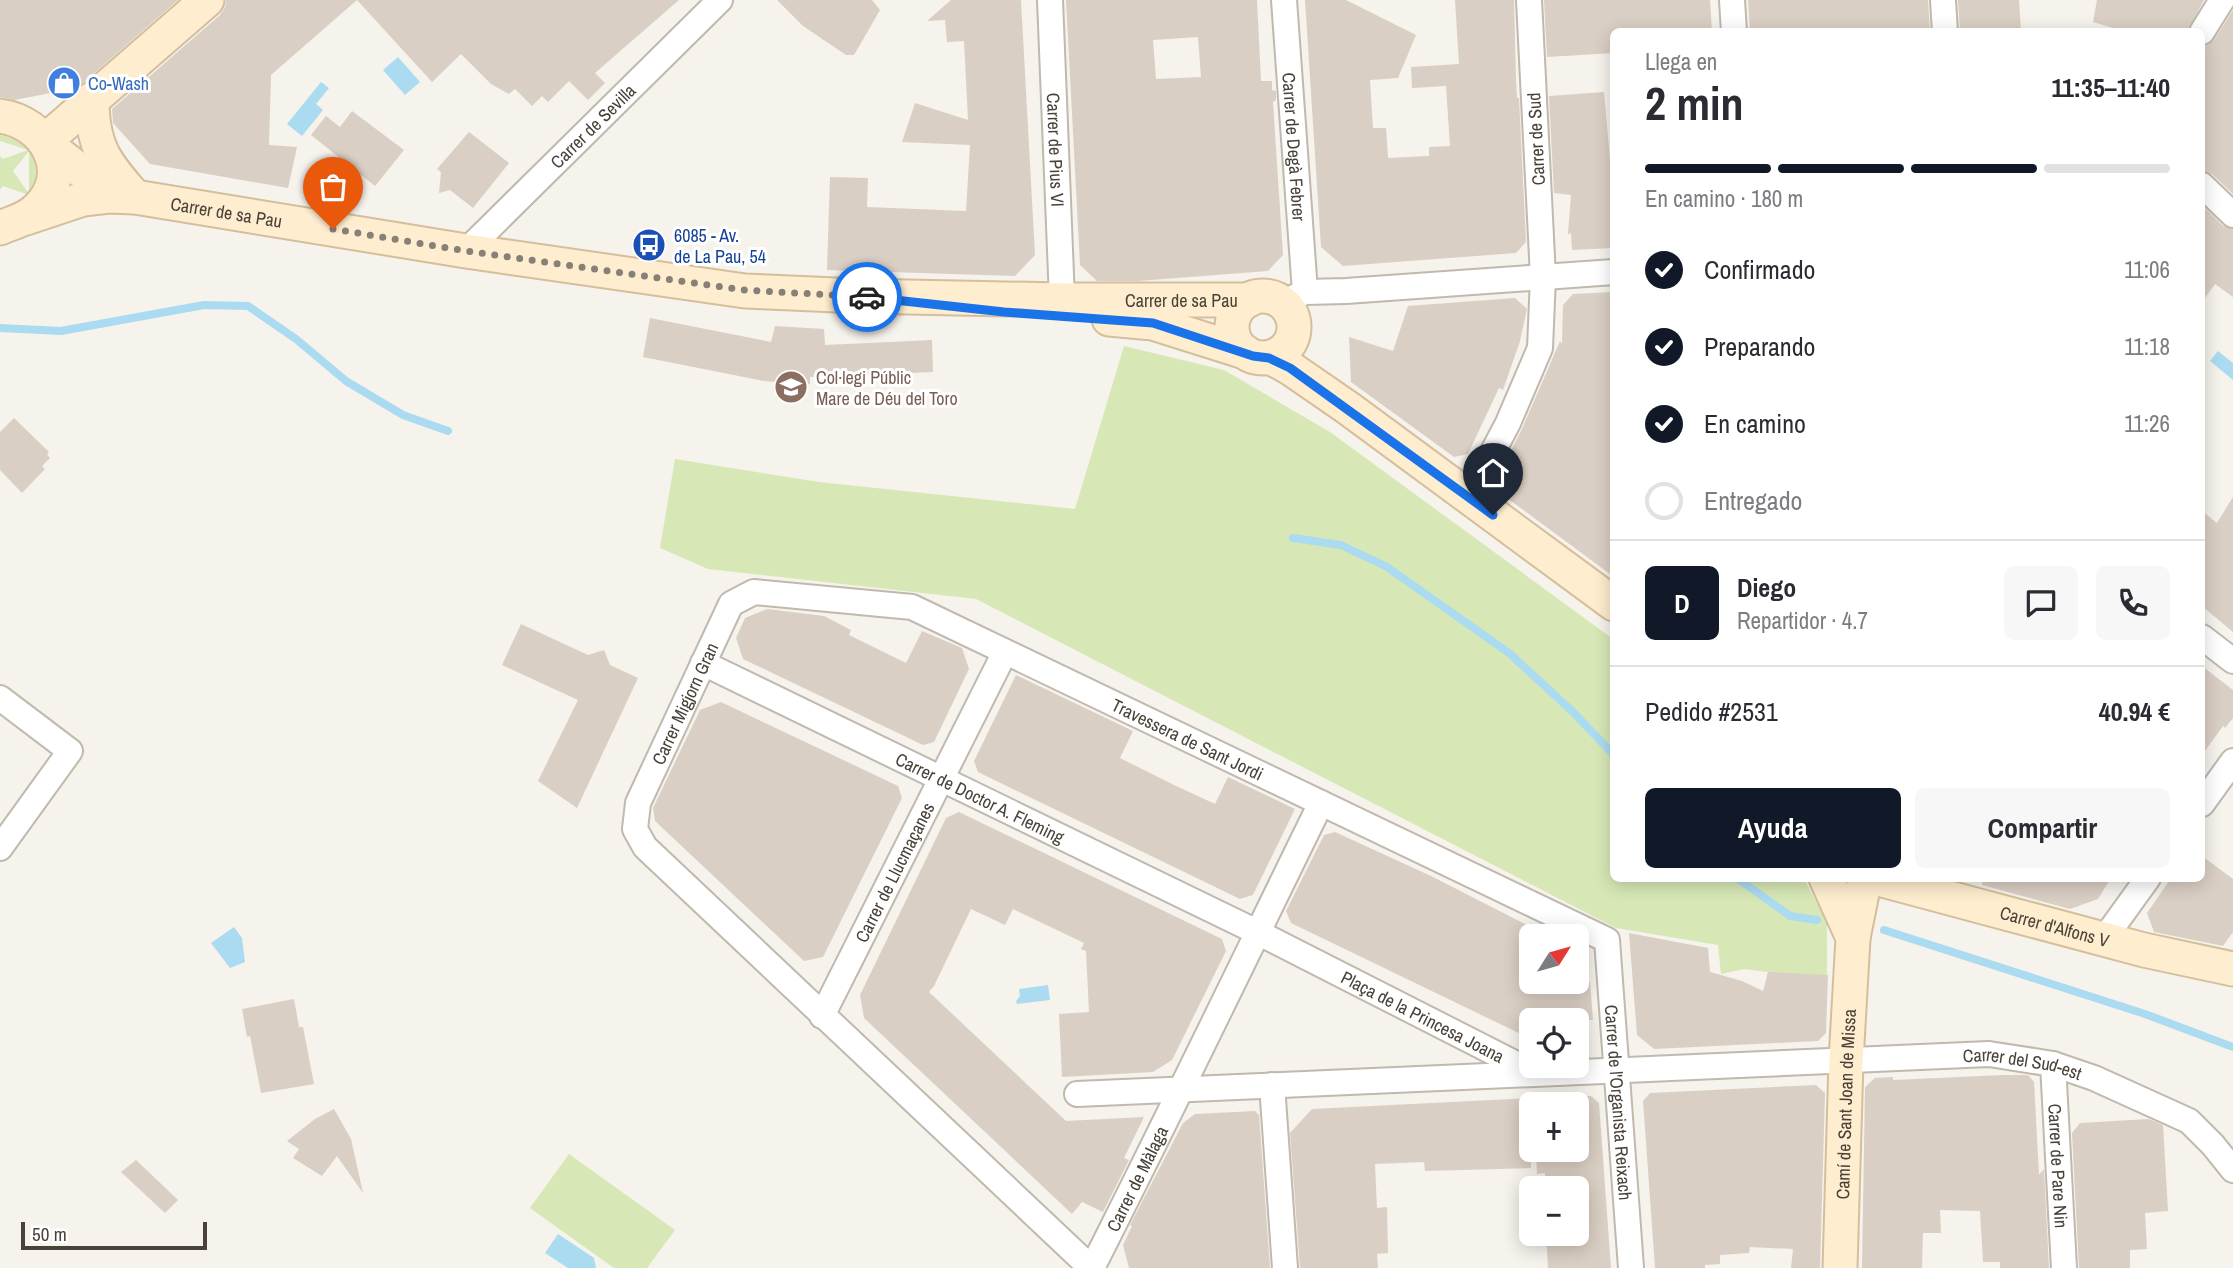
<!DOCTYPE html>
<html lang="es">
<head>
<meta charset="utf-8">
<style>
  body { margin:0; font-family:"Archivo Narrow",sans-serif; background:#f7f7f7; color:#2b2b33; height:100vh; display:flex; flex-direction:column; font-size:26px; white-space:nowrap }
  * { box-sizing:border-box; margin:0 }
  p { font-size:23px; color:#7c7c81 }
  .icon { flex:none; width:38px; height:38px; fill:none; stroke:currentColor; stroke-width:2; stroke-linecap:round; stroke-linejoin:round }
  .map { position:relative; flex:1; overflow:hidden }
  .side { position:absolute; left:1610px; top:28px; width:595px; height:854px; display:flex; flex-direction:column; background:#fff; border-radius:10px; box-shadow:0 4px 18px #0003 }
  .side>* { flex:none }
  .needle { width:46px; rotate:53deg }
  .tools { position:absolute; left:1519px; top:924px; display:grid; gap:14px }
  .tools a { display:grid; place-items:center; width:70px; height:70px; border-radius:10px; background:#fff; box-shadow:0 4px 18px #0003; font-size:35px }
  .scale { position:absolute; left:21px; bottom:18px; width:186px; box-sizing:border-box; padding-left:7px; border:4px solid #4a4239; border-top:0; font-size:19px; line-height:24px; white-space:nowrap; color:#4a4239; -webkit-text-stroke:5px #fff; paint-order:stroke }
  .pin { position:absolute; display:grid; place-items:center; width:60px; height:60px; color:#fff; margin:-72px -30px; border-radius:50% 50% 50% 0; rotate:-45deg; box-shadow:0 0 7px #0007 }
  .pin .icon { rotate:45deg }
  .courier { position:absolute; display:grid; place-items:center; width:70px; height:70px; margin:-35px; border:5px solid #1a73e8; border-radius:50%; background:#fff; color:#222; box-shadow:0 2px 9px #0007 }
  .headline em { font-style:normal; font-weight:700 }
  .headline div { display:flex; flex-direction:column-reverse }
  .headline { display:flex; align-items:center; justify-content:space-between; height:119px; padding:0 35px }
  h1 { font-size:46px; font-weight:700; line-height:52px }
  .bar { display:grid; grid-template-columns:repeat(4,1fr); gap:10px 7px; align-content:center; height:84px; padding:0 35px }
  .bar i { height:9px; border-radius:5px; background:#e1e1e2 }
  .bar .active { background:#111827 }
  .bar p { grid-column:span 4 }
  .line { display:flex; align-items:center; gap:18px; padding:0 35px; border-top:2px solid #e1e1e2 }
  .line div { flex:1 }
  .round { display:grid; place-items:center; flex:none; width:74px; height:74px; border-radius:10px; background:#f7f7f7 }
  ol { padding:0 35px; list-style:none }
  li { display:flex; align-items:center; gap:21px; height:77px }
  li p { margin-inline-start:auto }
  li .icon { padding:7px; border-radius:50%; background:#111827; color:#fff; stroke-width:4 }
  li:last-child { color:#7c7c81 }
  li i { width:38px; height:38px; border:4px solid #e1e1e2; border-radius:50% }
  .primary-button { display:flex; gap:14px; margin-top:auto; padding:14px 35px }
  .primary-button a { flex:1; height:80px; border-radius:10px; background:#111827; color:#fff; font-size:28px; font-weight:700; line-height:80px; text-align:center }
  .primary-button a+a { background:#f7f7f7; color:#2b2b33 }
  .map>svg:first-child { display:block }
  .green { fill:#d7e8b6; fill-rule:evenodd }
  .water { fill:#abdbf0 }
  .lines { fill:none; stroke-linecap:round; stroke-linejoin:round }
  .stream { stroke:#abdbf0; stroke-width:8 }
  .building { fill:#dacfc4; fill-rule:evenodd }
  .street-casing { stroke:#c1b8ae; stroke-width:28 }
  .secondary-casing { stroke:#d4bf9c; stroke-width:37 }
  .street { stroke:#fff; stroke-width:24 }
  .secondary { stroke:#feedce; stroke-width:33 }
  .done { stroke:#868078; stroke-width:7; stroke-dasharray:0 12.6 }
  .route { stroke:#1a73e8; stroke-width:9 }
  .labels { text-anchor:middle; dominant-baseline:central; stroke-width:6; stroke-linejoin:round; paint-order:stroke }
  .shop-label { font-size:18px; fill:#366cbe; stroke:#fff; text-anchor:start }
  .street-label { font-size:18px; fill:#4a4239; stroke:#fff }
  .transit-label { font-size:18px; fill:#164399; stroke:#fff; text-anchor:start }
  .education-label { font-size:18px; fill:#785e54; stroke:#fff; text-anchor:start }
</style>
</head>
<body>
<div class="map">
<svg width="2233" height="1268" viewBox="0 0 2233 1268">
  <rect width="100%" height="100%" fill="#f6f2ec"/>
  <g class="green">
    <path d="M 0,135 C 30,140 46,168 29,195 L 3,186 L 0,190 L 0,156 L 3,159 L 28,150 L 0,141 ZM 29,151 L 29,194 L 13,171 Z"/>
    <path d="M 1124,346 L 1224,370 L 1330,432 L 1613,639 L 1614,878 L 1804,879 L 1827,922 L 1827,975 L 1781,974 L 1744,969 L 1721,974 L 1718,945 L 1616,928 L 976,599 L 708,569 L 660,548 L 675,459 L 819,482 L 1075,509 Z"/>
    <path d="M 569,1154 L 675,1230 L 647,1268 L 614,1268 L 530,1208 Z"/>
  </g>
  <g class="water">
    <path d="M 398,57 L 420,82 L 405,95 L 383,70 Z"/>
    <path d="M 321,82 L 329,88 L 316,104 L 323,110 L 302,136 L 287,124 Z"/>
    <path d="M 2218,351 L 2233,363 L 2233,380 L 2210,361 Z"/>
    <path d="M 234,927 L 242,938 L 245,962 L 230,968 L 211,943 Z"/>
    <path d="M 1048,985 L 1050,1000 L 1017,1004 L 1016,1001 L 1020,996 L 1019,989 Z"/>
    <path d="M 558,1234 L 594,1258 L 596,1268 L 568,1268 L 545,1253 Z"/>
  </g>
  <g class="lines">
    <g class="stream">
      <path d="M 0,328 L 61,331 L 204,305 L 248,306 L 296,339 L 346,381 L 403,415 L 448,431"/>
      <path d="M 1293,538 L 1341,545 L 1387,567 L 1509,653 L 1573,712 L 1614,755"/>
      <path d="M 1737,878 L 1790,916 L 1817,920"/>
      <path d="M 1884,930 L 2145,1014 L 2233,1047"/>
    </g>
  </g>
  <g class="building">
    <path d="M 0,0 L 178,0 L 77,88 L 14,100 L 0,97 Z"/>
    <path d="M 226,0 L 679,0 L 595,73 L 605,83 L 588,100 L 569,81 L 548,102 L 542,96 L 532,106 L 515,89 L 509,94 L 491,84 L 461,54 L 432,82 L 357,0 L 271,75 L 269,145 L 297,147 L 288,188 L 150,164 L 113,123 L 112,109 L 220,15 L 225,7 Z"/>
    <path d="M 777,0 L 872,0 L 880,10 L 854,55 L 846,55 L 803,26 Z"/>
    <path d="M 951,0 L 1021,0 L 1035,255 L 1015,276 L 827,270 L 830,177 L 868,178 L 867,207 L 966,211 L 970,145 L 902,142 L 915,103 L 968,120 L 964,41 L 947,42 L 945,20 L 927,21 Z"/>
    <path d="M 1066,0 L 1257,0 L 1261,81 L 1272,81 L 1272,90 L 1276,91 L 1276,100 L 1273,102 L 1283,255 L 1268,271 L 1138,281 L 1097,281 L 1080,265 ZM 1198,37 L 1201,77 L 1156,79 L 1153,40 Z"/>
    <path d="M 1305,0 L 1346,0 L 1416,35 L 1398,78 L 1370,80 L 1373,128 L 1386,128 L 1388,158 L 1429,156 L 1429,147 L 1450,146 L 1446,86 L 1412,88 L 1411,67 L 1459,64 L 1455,0 L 1514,0 L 1516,79 L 1517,98 L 1519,98 L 1526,242 L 1516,253 L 1343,266 L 1321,247 Z"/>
    <path d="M 1544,0 L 1710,0 L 1712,32 L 1614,32 L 1614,53 L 1547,57 Z"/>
    <path d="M 1748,0 L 1928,0 L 1930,32 L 1750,32 Z"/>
    <path d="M 1958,0 L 2019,0 L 2021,32 L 1960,32 Z"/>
    <path d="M 2097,0 L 2204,0 L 2187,32 L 2126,32 L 2093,22 Z"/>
    <path d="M 2233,10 L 2233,194 L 2212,174 L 2202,171 L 2202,47 L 2208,45 L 2214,40 Z"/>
    <path d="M 1604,92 L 1610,159 L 1614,161 L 1614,248 L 1572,250 L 1571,233 L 1568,234 L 1571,195 L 1554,193 L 1549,96 Z"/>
    <path d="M 352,111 L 404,150 L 375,186 L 311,135 L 326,116 L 340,127 Z"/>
    <path d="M 469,132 L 509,163 L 473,208 L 450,190 L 439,193 L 441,172 L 437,169 Z"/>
    <path d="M 2202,205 L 2223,226 L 2233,229 L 2233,297 L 2215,284 L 2202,302 Z"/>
    <path d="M 1614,292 L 1614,577 L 1499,492 L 1496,480 L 1522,429 L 1560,341 L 1562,344 L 1563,305 L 1573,294 Z"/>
    <path d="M 1515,298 L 1527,309 L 1520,341 L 1503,390 L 1499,388 L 1468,454 L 1454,457 L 1351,382 L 1349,337 L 1393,351 L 1408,306 Z"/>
    <path d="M 650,318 L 771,342 L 775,326 L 824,329 L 825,345 L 932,340 L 933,372 L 810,377 L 810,384 L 764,381 L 643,357 Z"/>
    <path d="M 14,418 L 49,452 L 47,454 L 50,458 L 42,466 L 45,469 L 22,493 L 0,470 L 0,432 Z"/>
    <path d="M 2233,497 L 2233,632 L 2202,606 L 2202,511 L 2217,523 Z"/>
    <path d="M 767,609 L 824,616 L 851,630 L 849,635 L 906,663 L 922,631 L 962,648 L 969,669 L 934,742 L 923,745 L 743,659 L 736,638 L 745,618 Z"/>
    <path d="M 521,624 L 588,655 L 604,650 L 610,665 L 638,678 L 577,808 L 538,781 L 578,700 L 502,665 Z"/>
    <path d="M 2202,666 L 2233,690 L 2233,718 L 2225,728 L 2223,726 L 2202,755 Z"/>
    <path d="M 1016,675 L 1133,731 L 1120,758 L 1174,785 L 1215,804 L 1228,777 L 1295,809 L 1253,895 L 1240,899 L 978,772 L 974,761 Z"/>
    <path d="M 721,702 L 898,786 L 902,798 L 823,957 L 804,961 L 655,821 L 653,808 L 700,710 Z"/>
    <path d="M 959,812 L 1222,939 L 1226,951 L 1172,1060 L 1153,1072 L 1062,1077 L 1059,1014 L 1089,1012 L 1086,951 L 1081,949 L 1084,943 L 1013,909 L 1005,925 L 971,909 L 934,986 L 929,992 L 1066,1121 L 1144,1117 L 1124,1158 L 1129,1160 L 1103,1212 L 1082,1202 L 1072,1214 L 864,1018 L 860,995 L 946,818 Z"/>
    <path d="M 1335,832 L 1431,876 L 1531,927 L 1531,982 L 1590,982 L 1593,1020 L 1531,1020 L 1531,1039 L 1291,923 L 1286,911 L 1324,835 Z"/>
    <path d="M 2202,856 L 2233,879 L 2233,932 L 2223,946 L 2154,932 L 2147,913 L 2171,878 L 2202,878 Z"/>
    <path d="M 1983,878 L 2111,878 L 2098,899 L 2070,909 L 1982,885 Z"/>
    <path d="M 1629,933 L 1708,948 L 1710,972 L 1742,981 L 1763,991 L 1768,972 L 1828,975 L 1826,1033 L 1818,1041 L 1654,1049 L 1637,1035 Z"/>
    <path d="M 294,999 L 299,1027 L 303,1027 L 314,1084 L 261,1093 L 250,1036 L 247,1037 L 242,1009 Z"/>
    <path d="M 2003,1075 L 2028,1075 L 2034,1082 L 2039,1175 L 2044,1169 L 2049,1268 L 2000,1268 L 2000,1262 L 1983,1262 L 1980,1211 L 1940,1210 L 1941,1233 L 1923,1233 L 1922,1268 L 1862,1268 L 1865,1087 L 1875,1078 L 1893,1077 L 1893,1080 Z"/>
    <path d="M 1816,1085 L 1825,1093 L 1820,1268 L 1791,1268 L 1793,1249 L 1750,1247 L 1749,1253 L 1720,1255 L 1720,1264 L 1705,1265 L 1705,1268 L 1655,1268 L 1643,1101 L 1650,1093 Z"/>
    <path d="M 1577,1096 L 1591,1096 L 1599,1103 L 1611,1268 L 1548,1268 L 1546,1234 L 1577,1234 L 1577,1188 L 1546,1188 L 1545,1173 L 1537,1174 L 1536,1150 L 1577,1150 Z"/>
    <path d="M 1531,1098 L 1531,1168 L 1425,1171 L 1424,1162 L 1375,1164 L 1377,1208 L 1387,1207 L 1388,1253 L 1377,1254 L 1378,1268 L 1300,1268 L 1290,1133 L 1312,1109 Z"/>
    <path d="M 334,1109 L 351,1139 L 363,1193 L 337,1156 L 322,1176 L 293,1158 L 299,1149 L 287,1141 L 315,1119 Z"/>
    <path d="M 1255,1111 L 1259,1115 L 1270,1268 L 1129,1268 L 1123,1245 L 1132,1226 L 1130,1225 L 1183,1123 L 1195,1114 Z"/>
    <path d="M 2149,1119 L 2163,1125 L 2168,1211 L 2145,1213 L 2147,1249 L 2130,1250 L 2130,1268 L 2079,1268 L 2072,1133 L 2080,1123 Z"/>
    <path d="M 136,1160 L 178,1200 L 165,1213 L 121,1172 Z"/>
  </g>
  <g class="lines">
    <defs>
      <g id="street">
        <path id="s1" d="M 1050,0 L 1062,300"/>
        <path id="s2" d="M 1284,0 L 1305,292"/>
        <path d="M 1732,0 L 1734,32"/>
        <path d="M 1943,0 L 1945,32"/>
        <path d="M 2202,32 L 2222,0"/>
        <path d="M 2202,185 L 2233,215"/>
        <path id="s3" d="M 466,251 L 720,0"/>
        <path d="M 1282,303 L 1305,292 L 1346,291 L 1614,272"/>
        <path d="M 1469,497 L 1508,423 L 1540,348 L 1543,277 L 1529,0"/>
        <path d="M 2202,637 L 2233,661"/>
        <path id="s4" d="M 703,663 L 1257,932 L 1534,1073"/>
        <path d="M 0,698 L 70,751 L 0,848"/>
        <path d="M 2202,804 L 2233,761"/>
        <path d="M 2104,939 L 2148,878"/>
        <path id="s5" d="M 822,1016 L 1005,652"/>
        <path id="s6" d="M 2053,1064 L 2064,1268"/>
        <path d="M 1272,1085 L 1285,1268"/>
        <path id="s7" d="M 1077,1094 L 1989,1054 L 2053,1064 L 2094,1078 L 2189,1121 L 2213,1145 L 2233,1170"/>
        <path id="s8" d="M 1091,1268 L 645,847 L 635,829 L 638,803 L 731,604 L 754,592 L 912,607 L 1607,940 L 1631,1268"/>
        <path id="s9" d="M 1092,1268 C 1170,1114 1245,958 1321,803"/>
      </g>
      <g id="secondary">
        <path d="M 92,99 C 92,147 105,163 135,197"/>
        <path d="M 0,116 C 46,122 74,173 38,208 C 28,219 14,222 0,228"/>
        <path d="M 45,141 L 207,0"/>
        <path d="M 47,145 L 78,169 L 127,193"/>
        <path id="s10" d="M 26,218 L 83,199 L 109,196 L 135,197 L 466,251 L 745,291 L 859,296 L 1062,300 L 1249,300"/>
        <circle cx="1263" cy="327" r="31"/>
        <path d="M 1109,319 L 1153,323 L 1245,352"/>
        <path d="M 1270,357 L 1290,368 L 1348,408 L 1614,604"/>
        <path d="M 1826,878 L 1853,938"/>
        <path id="s11" d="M 1875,878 L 2144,950 L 2233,969"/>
        <path id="s12" d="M 1840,1268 L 1846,1061 L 1853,938 L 1865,878"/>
      </g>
    </defs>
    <use href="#street" class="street-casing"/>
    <use href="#secondary" class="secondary-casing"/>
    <use href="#street" class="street"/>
    <use href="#secondary" class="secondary"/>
  </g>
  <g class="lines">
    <path class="done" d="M 333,229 L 466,251 L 744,290 L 867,297"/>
    <path class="route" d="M 867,297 L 1004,312 L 1153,323 L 1253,356 L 1269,358 L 1290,368 L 1493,515"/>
  </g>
  <defs>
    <symbol id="shop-disc" viewBox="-11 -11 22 22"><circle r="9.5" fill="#3f7fe0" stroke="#fff"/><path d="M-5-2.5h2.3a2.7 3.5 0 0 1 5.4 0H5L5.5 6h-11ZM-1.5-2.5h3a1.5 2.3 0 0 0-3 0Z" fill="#fff"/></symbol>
    <symbol id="bus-disc" viewBox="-11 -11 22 22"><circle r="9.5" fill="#1a4fb4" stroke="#fff"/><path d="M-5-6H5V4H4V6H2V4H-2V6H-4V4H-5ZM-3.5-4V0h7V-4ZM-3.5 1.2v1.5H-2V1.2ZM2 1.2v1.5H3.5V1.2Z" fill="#fff"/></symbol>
    <symbol id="school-disc" viewBox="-11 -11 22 22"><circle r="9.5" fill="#8d6e63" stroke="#fff"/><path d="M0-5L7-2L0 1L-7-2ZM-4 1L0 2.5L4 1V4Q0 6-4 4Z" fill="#fff"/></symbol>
  </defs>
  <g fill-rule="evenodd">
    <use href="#shop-disc" x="45" y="64" width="38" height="38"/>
    <use href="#bus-disc" x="630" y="226" width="38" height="38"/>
    <use href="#school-disc" x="772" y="368" width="38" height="38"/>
  </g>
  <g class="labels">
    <g class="shop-label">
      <text x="88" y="83">Co-Wash</text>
    </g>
    <g class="street-label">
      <text stroke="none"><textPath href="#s3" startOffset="178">Carrer de Sevilla</textPath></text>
      <text transform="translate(1536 139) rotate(-93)">Carrer de Sud</text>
      <text stroke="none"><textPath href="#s2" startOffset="147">Carrer de Degà Febrer</textPath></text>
      <text stroke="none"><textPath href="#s1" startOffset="150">Carrer de Pius VI</textPath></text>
      <text stroke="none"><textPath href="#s10" startOffset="205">Carrer de sa Pau</textPath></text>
      <text stroke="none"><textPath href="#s10" startOffset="1166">Carrer de sa Pau</textPath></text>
      <text stroke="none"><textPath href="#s8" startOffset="770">Carrer Migjorn Gran</textPath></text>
      <text stroke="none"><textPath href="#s8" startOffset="1370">Travessera de Sant Jordi</textPath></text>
      <text stroke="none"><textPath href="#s4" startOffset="308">Carrer de Doctor A. Fleming</textPath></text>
      <text stroke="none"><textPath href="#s5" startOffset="161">Carrer de Llucmaçanes</textPath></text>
      <text stroke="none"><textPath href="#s11" startOffset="186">Carrer d'Alfons V</textPath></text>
      <text stroke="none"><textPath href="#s4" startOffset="802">Plaça de la Princesa Joana</textPath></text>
      <text stroke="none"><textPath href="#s7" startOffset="947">Carrer del Sud-est</textPath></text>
      <text stroke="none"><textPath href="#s12" startOffset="164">Camí de Sant Joan de Missa</textPath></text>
      <text stroke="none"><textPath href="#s8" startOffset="1998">Carrer de l'Organista Reixach</textPath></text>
      <text stroke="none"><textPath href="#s6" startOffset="102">Carrer de Pare Nin</textPath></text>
      <text stroke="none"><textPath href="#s9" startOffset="100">Carrer de Màlaga</textPath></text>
    </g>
    <g class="transit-label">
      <text x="674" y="235">6085 - Av.<tspan x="674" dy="21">de La Pau, 54</tspan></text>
    </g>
    <g class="education-label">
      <text x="816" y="377">Col·legi Públic<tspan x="816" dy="21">Mare de Déu del Toro</tspan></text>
    </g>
  </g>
</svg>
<div class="tools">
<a><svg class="needle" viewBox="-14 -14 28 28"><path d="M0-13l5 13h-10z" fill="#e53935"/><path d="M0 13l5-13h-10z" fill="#7c7c81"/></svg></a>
<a><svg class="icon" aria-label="locate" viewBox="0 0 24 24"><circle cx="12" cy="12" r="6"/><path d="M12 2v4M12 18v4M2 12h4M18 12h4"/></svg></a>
<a>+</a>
<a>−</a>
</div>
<div class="scale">50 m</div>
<div class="pin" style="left:333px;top:229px;background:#ea580c"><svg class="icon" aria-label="bag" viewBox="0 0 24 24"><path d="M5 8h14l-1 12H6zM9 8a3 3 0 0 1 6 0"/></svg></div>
<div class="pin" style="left:1493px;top:515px;background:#1f2937"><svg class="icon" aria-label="home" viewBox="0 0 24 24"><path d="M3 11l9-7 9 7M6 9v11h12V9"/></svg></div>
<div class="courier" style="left:867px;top:297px"><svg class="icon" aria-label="car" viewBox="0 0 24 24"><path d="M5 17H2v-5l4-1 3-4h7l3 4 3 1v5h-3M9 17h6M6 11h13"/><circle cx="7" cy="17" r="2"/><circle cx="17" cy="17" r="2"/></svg></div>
<section class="side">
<div class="headline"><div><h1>2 min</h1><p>Llega en</p></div><em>11:35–11:40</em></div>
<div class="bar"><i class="active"></i><i class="active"></i><i class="active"></i><i></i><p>En camino · 180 m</p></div>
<ol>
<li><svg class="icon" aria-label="check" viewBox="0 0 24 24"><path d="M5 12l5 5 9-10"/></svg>Confirmado<p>11:06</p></li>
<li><svg class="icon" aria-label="check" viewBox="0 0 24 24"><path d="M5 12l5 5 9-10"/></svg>Preparando<p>11:18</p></li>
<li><svg class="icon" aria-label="check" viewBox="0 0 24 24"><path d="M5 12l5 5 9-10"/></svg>En camino<p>11:26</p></li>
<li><i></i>Entregado</li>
</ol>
<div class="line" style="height:126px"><b class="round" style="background:#111827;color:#fff">D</b><div><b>Diego</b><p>Repartidor · 4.7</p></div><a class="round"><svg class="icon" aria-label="chat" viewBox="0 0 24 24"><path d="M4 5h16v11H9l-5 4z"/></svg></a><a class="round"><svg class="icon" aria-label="phone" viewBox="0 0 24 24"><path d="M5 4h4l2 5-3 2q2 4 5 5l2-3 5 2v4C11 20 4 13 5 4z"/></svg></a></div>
<div class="line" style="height:91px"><div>Pedido #2531</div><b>40.94 €</b></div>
<div class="primary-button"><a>Ayuda</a><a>Compartir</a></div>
</section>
</div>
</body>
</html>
